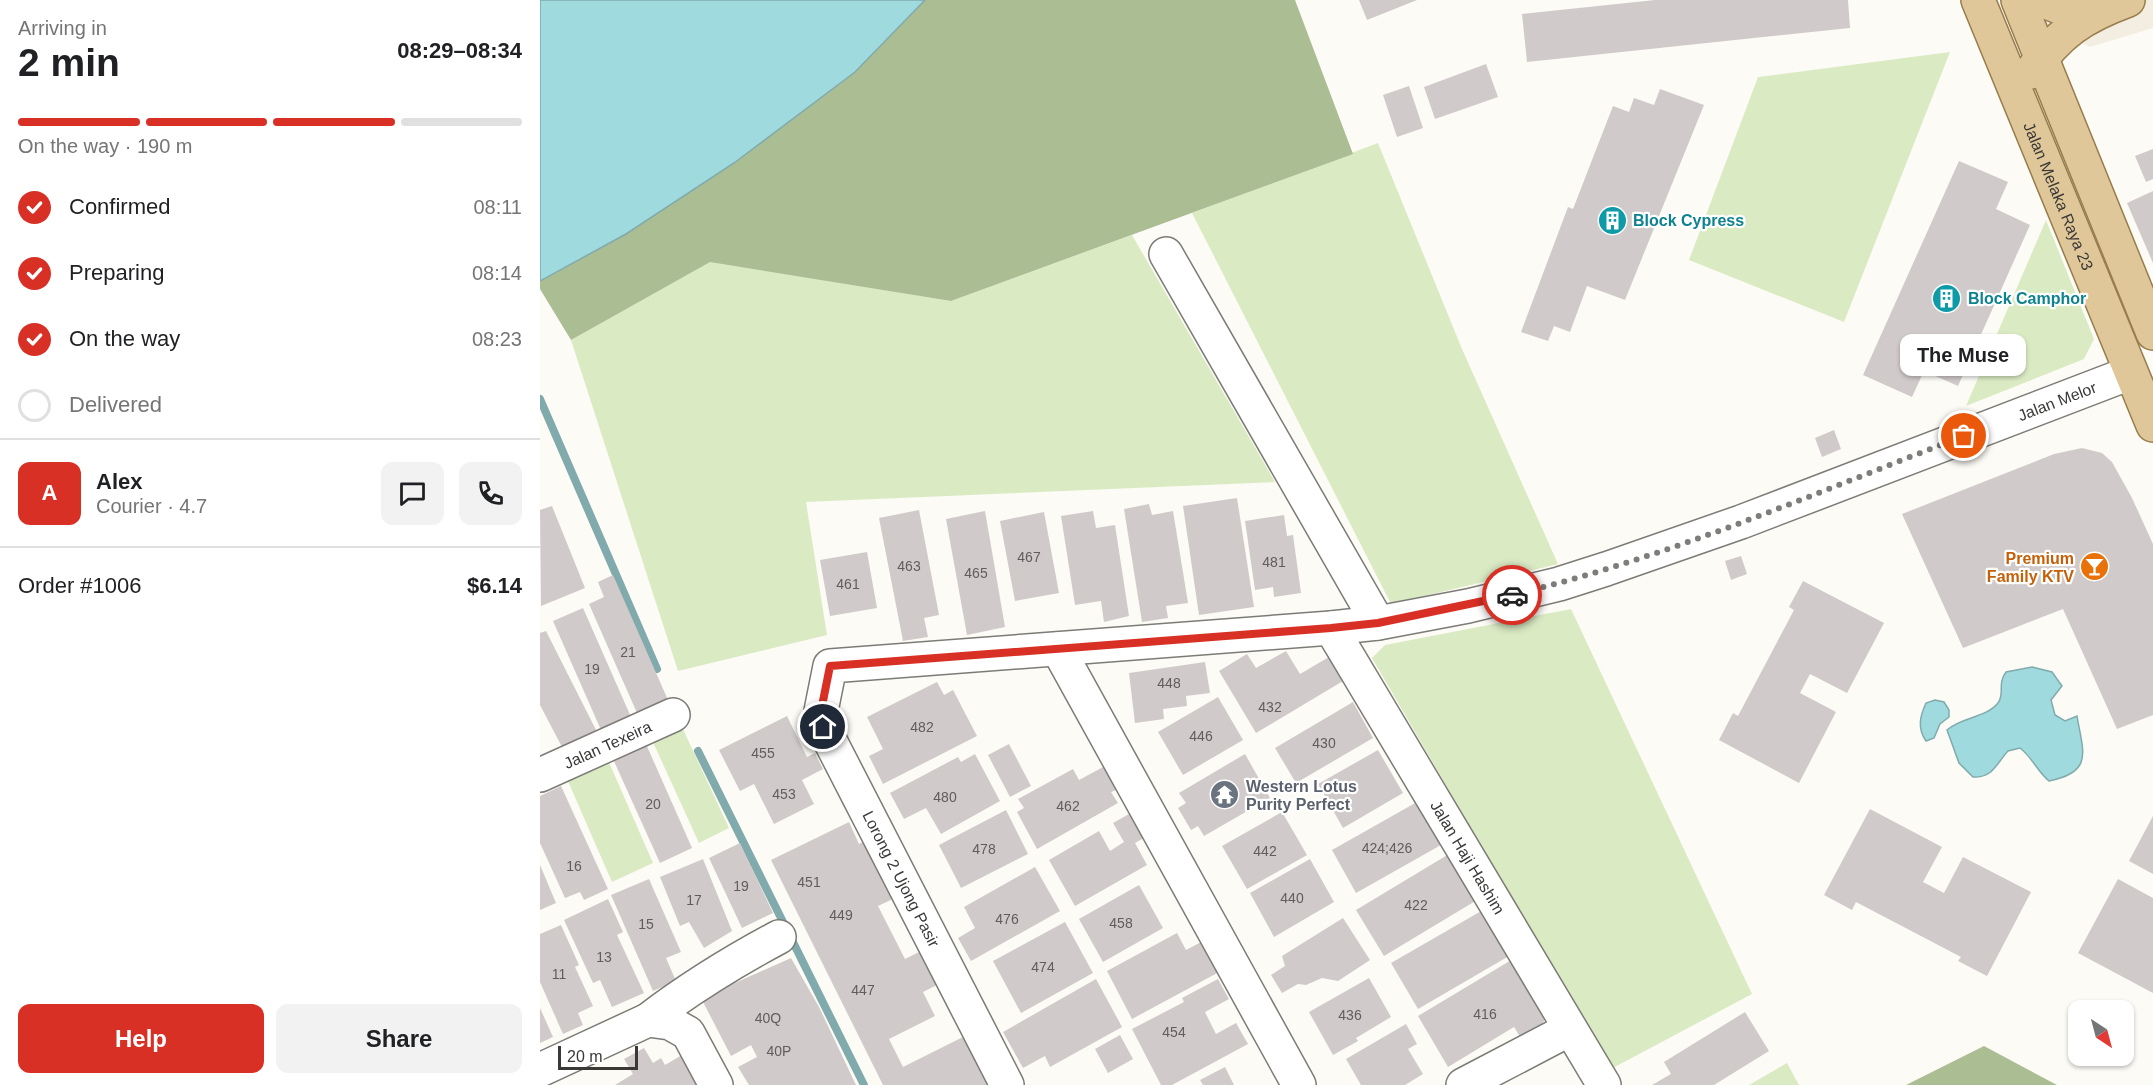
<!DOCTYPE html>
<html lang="en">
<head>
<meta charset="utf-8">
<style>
  body { margin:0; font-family:Arial,sans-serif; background:#f2f2f2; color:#202124; height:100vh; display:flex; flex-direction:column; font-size:22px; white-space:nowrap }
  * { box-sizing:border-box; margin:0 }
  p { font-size:20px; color:#757577 }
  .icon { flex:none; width:33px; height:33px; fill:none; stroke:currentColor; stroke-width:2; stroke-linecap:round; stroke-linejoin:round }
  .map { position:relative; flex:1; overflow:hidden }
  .sheet { display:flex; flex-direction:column; background:#fff; width:540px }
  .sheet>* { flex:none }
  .needle { width:39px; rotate:144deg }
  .fabs { position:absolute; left:1528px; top:1000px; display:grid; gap:12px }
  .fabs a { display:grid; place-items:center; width:66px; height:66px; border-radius:12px; background:#fff; box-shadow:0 2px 4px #0004; font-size:30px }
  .scale { position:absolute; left:18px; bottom:15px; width:80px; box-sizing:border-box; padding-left:6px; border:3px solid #3a3937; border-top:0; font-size:16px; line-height:21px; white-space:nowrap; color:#3a3937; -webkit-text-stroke:4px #fff; paint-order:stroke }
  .pin { position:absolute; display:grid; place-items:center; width:51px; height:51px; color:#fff; margin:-26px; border:3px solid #fff; border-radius:50%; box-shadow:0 2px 6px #0007 }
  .courier { position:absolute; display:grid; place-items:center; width:60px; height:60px; margin:-30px; border:4px solid #d93025; border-radius:50%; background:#fff; color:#222; box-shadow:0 2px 8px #0007 }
  .bubble { position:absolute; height:42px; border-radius:12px; background:#fff; box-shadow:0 2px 4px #0004; font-size:20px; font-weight:700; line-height:42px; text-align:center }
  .head em { font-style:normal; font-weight:700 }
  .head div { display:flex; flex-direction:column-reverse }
  .head { display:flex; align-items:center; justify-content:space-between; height:102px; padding:0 18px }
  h1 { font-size:39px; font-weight:700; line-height:45px }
  .bar { display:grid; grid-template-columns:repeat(4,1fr); gap:9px 6px; align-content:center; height:72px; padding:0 18px }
  .bar i { height:8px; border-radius:4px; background:#e0e0e0 }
  .bar .selected { background:#d93025 }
  .bar p { grid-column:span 4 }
  .line { display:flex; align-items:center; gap:15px; padding:0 18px; border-top:2px solid #e0e0e0 }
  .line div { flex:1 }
  .round { display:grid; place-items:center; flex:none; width:63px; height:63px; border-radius:12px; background:#f2f2f2 }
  ol { padding:0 18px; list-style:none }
  li { display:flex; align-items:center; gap:18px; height:66px }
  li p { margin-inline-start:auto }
  li .icon { padding:6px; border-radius:50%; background:#d93025; color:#fff; stroke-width:4 }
  li:last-child { color:#757577 }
  li i { width:33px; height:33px; border:3px solid #e0e0e0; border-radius:50% }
  .cta { display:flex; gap:12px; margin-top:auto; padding:12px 18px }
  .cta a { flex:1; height:69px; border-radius:12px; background:#d93025; color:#fff; font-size:24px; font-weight:700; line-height:69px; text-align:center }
  .cta a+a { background:#f2f2f2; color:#202124 }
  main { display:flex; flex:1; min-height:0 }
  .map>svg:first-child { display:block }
  .built { fill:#f4eee2 }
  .green { fill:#daebc4 }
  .forest { fill:#abbd93 }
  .water { fill:#9fdbde; stroke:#81aaac; stroke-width:1.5 }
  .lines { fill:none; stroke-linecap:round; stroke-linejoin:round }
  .stream { stroke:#81aaac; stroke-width:8 }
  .building { fill:#d1caca }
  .minor-casing { stroke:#7d7b76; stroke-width:36 }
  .major-casing { stroke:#987d4c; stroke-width:36 }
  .minor { stroke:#fff; stroke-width:33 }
  .major { stroke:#e0c79a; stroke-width:33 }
  .done { stroke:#7e7d7a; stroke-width:6; stroke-dasharray:0 10.8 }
  .route { stroke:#d93025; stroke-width:8 }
  .labels { text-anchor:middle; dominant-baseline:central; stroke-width:4.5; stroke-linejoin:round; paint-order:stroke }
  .number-label { font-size:14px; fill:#605d5c }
  .street-label { font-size:16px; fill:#3a3937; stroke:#fff }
  .culture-label { font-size:16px; font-weight:bold; fill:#0d838f; stroke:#fff; text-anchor:start }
  .food-label { font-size:16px; font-weight:bold; fill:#c56008; stroke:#fff; text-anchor:end }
  .worship-label { font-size:16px; font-weight:bold; fill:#5b616d; stroke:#fff; text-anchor:start }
</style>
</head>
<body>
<main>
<section class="sheet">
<div class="head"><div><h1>2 min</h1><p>Arriving in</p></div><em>08:29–08:34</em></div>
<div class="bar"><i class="selected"></i><i class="selected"></i><i class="selected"></i><i></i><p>On the way · 190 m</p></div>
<ol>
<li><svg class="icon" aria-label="check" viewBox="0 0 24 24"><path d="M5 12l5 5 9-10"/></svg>Confirmed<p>08:11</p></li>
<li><svg class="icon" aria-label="check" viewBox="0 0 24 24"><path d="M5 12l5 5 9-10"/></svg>Preparing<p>08:14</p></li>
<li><svg class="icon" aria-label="check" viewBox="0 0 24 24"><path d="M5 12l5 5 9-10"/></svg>On the way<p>08:23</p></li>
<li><i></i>Delivered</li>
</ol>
<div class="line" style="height:108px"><b class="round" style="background:#d93025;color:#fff">A</b><div><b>Alex</b><p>Courier · 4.7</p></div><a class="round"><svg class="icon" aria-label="chat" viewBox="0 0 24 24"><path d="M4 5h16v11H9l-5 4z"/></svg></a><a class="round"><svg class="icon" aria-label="phone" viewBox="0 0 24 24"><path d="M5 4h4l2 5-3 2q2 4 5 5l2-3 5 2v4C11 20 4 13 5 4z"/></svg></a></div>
<div class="line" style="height:78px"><div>Order #1006</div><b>$6.14</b></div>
<div class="cta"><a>Help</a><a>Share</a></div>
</section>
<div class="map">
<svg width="1613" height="1085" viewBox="0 0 1613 1085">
  <rect width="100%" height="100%" fill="#fdfbf6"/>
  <path class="built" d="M 1491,0 L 1613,0 L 1613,28 L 1550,47 L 1503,23 Z"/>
  <g class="green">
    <path d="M 1410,52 L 1304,322 L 1149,260 L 1218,77 Z"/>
    <path d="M 838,143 L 922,349 L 1018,564 L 851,604 L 652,213 Z"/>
    <path d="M 1506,220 L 1554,339 L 1544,359 L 1426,406 Z"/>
    <path d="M 592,235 L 735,482 L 266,502 L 287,635 L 138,671 L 31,340 L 170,261 L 411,301 Z"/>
    <path d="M 1031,609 L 1212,994 L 1071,1069 L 832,658 L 845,645 Z"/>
    <path d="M 142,727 L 189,828 L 159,843 L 112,740 Z"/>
    <path d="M 68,760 L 113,863 L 72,882 L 27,779 Z"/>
    <path d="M 1247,1063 L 1259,1085 L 1209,1085 Z"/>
  </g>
  <g class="forest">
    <path d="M 385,0 L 755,0 L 813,154 L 411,301 L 170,262 L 31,340 L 0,289 L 0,281 L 86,234 L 194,163 L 315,72 Z"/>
    <path d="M 1444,1046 L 1517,1085 L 1366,1085 Z"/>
  </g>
  <g class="water">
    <path d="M 0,0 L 385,0 L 315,72 L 194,163 L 86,234 L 0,281 Z"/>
    <path d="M 1492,667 L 1512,672 L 1522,686 L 1511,700 L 1515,715 L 1525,721 L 1537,716 C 1543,752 1554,772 1509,781 C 1497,771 1492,757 1480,748 L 1468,751 C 1456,764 1453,778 1433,777 L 1419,763 L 1407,730 C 1421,717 1446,718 1458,703 C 1465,694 1457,684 1466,672 Z"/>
    <path d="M 1395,700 L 1404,702 L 1409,710 L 1409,717 L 1400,724 L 1394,738 L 1386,741 C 1377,728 1380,716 1386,703 Z"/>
  </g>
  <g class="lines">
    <g class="stream">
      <path d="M 0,399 L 117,669"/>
      <path d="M 158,751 L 324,1085"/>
    </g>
  </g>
  <g class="building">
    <path d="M 819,0 L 877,0 L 827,20 Z"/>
    <path d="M 1115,0 L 1308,0 L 1310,28 L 987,62 L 982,14 Z"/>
    <path d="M 946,64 L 958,97 L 895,119 L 884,87 Z"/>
    <path d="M 869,86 L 883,128 L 857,137 L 843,95 Z"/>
    <path d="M 1120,89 L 1164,105 L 1085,300 L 1047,286 L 1030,332 L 1014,326 L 1008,341 L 981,332 L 1028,207 L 1033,209 L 1073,106 L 1089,112 L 1094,98 L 1114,105 Z"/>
    <path d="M 1613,149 L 1613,179 L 1606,182 L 1595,156 Z"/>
    <path d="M 1419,161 L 1468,182 L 1456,209 L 1490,225 L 1418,386 L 1384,371 L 1372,397 L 1323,375 Z"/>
    <path d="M 1613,191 L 1613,263 L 1587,203 Z"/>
    <path d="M 1294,430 L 1301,449 L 1282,457 L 1275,438 Z"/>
    <path d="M 1542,448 L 1562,453 L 1572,462 L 1592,498 L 1613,544 L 1613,715 L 1577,729 L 1523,609 L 1423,648 L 1362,514 L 1514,454 Z"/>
    <path d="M 697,498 L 714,607 L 659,615 L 643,506 Z"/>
    <path d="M 609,504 L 612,515 L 633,511 L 648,603 L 626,606 L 628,618 L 602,622 L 584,509 Z"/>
    <path d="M 12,506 L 45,588 L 1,606 L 0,510 Z"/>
    <path d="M 379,510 L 399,615 L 384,618 L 388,637 L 363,641 L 339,518 Z"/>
    <path d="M 445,511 L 465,627 L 427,635 L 406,519 Z"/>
    <path d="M 553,511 L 556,528 L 575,525 L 589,616 L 564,622 L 561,601 L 535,605 L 521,516 Z"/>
    <path d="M 504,512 L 519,593 L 475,601 L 460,521 Z"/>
    <path d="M 744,515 L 747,536 L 753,535 L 761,593 L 734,597 L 733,587 L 715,590 L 705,521 Z"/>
    <path d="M 327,552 L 337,608 L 290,616 L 280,560 Z"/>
    <path d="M 1201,556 L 1207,574 L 1191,580 L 1185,561 Z"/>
    <path d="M 73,575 L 128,700 L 97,713 L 49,604 L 64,597 L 58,582 Z"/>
    <path d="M 1263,581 L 1344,623 L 1307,693 L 1270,674 L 1260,693 L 1296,712 L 1259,783 L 1179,740 L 1193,713 L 1198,716 L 1254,610 L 1249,607 Z"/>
    <path d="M 43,608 L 91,717 L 61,730 L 13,621 Z"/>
    <path d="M 6,631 L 56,730 L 22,747 L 0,705 L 0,633 Z"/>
    <path d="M 746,651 L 760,674 L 789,657 L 803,681 L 716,733 L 679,671 L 707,654 L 716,668 Z"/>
    <path d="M 665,662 L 670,693 L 646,696 L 647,706 L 623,709 L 624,719 L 595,723 L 589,673 Z"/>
    <path d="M 397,682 L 404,695 L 413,690 L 437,736 L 343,784 L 329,756 L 343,749 L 327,717 Z"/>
    <path d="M 678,697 L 703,740 L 643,775 L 618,732 Z"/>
    <path d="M 813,702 L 833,738 L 756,783 L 735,748 Z"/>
    <path d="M 247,716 L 267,757 L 275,753 L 283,769 L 262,780 L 274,804 L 234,824 L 214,784 L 200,791 L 179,750 Z"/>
    <path d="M 106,744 L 152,848 L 120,863 L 73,759 Z"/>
    <path d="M 469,744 L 491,786 L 470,797 L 448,755 Z"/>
    <path d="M 838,750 L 863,793 L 803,828 L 778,784 Z"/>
    <path d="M 435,754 L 460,801 L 401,834 L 386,808 L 364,819 L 350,793 L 418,757 L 421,762 Z"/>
    <path d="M 705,754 L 730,798 L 664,836 L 658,826 L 651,830 L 638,808 L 646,803 L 639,793 Z"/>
    <path d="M 565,766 L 578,789 L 571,792 L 578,803 L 497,849 L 477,812 L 484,808 L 478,799 L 533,769 L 539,780 Z"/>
    <path d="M 21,786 L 68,889 L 44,900 L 40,892 L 25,898 L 0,843 L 0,796 Z"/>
    <path d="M 877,802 L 901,845 L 816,893 L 792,850 Z"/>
    <path d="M 1330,809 L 1402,847 L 1383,882 L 1404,893 L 1423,857 L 1491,892 L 1447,976 L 1418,961 L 1421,957 L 1316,902 L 1312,910 L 1284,895 Z"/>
    <path d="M 466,810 L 488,854 L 421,888 L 399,845 Z"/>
    <path d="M 596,810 L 611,834 L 595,843 L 607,865 L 535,906 L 509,860 L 559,831 L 570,851 L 584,842 L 573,823 Z"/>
    <path d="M 742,812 L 767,855 L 707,889 L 682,846 Z"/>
    <path d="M 1613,816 L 1613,874 L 1589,861 Z"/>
    <path d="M 309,822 L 319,844 L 330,838 L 355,898 L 338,906 L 365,959 L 385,949 L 401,983 L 383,992 L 395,1016 L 349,1039 L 363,1067 L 425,1036 L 450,1085 L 343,1085 L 231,860 Z"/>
    <path d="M 200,843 L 233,913 L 202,928 L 169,858 Z"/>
    <path d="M 909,854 L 937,900 L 844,956 L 816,910 Z"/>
    <path d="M 163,859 L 192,931 L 164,948 L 149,922 L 140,926 L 120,877 Z"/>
    <path d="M 770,859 L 794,902 L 734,937 L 710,893 Z"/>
    <path d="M 0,865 L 16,903 L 0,910 Z"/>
    <path d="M 495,867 L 520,911 L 431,961 L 418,938 L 435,928 L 424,907 Z"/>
    <path d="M 109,879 L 141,952 L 126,958 L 136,981 L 113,991 L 71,895 Z"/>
    <path d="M 1578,879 L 1613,898 L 1613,993 L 1538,953 Z"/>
    <path d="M 599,885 L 623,928 L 563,962 L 539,919 Z"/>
    <path d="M 68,899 L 83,932 L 77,935 L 104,993 L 72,1007 L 60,980 L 53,983 L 24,920 Z"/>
    <path d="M 943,910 L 969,956 L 878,1009 L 851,963 Z"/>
    <path d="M 803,918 L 830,960 L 798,981 L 782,978 L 766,985 L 758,984 L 742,993 L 731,975 L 745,966 L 742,956 Z"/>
    <path d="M 525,922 L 553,973 L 481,1013 L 453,961 Z"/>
    <path d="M 21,925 L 39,965 L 35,967 L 53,1006 L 38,1013 L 43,1025 L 23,1034 L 0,982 L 0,934 Z"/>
    <path d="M 637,933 L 646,950 L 665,940 L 681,971 L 592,1019 L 567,971 Z"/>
    <path d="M 251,958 L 279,1007 L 316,1085 L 209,1085 L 198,1067 L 217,1057 L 211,1045 L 191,1056 L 161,998 Z"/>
    <path d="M 973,959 L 1008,1011 L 1001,1028 L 982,1040 L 974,1027 L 908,1067 L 878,1016 Z"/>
    <path d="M 829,978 L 851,1017 L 816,1038 L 818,1041 L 793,1055 L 769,1012 Z"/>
    <path d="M 556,979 L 582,1027 L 510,1067 L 505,1056 L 483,1068 L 463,1032 Z"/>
    <path d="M 678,979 L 689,999 L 665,1012 L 676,1034 L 696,1023 L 708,1044 L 632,1085 L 621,1085 L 592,1029 L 644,1002 L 642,998 Z"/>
    <path d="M 0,1008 L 13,1037 L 0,1043 Z"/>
    <path d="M 1205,1012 L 1229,1051 L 1174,1085 L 1112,1085 L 1131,1074 L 1124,1062 Z"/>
    <path d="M 866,1024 L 877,1044 L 868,1049 L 883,1074 L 865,1085 L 821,1085 L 806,1059 Z"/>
    <path d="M 580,1035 L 593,1059 L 568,1073 L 555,1049 Z"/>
    <path d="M 104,1048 L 113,1063 L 121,1058 L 125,1065 L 142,1055 L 159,1085 L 75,1085 L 93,1074 L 84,1059 Z"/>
    <path d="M 685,1067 L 694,1085 L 663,1085 L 660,1080 Z"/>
  </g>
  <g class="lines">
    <defs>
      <g id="minor">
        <path d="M 626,254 L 838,623"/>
        <path id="s1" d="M 791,628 L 1064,1085"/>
        <path d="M 518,649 L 759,1085"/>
        <path id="s2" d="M 0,775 L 133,715"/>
        <path d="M 108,1020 C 150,988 192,962 239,937"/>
        <path d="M 0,1070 L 108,1020 L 130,1023 L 148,1033 L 176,1085"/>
        <path id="s3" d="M 467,1085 L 283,727 L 281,711 L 290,666 L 791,628 L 838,623 L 928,606 L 1019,584 L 1066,569 L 1201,522 L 1590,373"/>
        <path d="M 923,1085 L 1030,1029"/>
      </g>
      <g id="major">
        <path id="s4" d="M 1438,0 L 1613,425"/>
        <path d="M 1478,0 L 1613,333"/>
        <path d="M 1501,0 L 1527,10 L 1565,5"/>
        <path d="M 1491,72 C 1520,32 1542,17 1588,0"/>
      </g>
    </defs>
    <use href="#minor" class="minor-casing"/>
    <use href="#major" class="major-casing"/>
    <use href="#minor" class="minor"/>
    <use href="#major" class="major"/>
  </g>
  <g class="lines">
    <path class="done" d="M 972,595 C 1127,558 1275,493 1424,436"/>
    <path class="route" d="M 283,727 L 281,711 L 290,666 L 791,628 L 838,623 L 972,595"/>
  </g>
  <defs>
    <symbol id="building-disc" viewBox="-11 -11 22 22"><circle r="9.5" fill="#0f9aa8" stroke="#fff"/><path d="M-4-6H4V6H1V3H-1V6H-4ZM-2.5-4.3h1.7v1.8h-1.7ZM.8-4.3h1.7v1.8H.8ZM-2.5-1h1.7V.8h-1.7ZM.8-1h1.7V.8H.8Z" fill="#fff"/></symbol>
    <symbol id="bar-disc" viewBox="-11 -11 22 22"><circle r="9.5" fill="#e8710a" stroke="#fff"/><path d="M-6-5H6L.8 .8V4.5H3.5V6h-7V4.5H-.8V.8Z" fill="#fff"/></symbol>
    <symbol id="temple-disc" viewBox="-11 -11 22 22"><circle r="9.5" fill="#6b7280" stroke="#fff"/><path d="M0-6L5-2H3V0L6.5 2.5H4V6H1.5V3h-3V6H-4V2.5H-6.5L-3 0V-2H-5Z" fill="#fff"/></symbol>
  </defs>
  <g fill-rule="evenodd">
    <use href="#building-disc" x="1056" y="204" width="33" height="33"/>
    <use href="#building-disc" x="1390" y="282" width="33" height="33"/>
    <use href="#bar-disc" x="1538" y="550" width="33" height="33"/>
    <use href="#temple-disc" x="668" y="778" width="33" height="33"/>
  </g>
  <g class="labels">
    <g class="number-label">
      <text x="489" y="557">467</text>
      <text x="734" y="562">481</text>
      <text x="369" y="566">463</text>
      <text x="436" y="573">465</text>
      <text x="308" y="584">461</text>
      <text x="88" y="652">21</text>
      <text x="52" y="669">19</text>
      <text x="629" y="683">448</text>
      <text x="730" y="707">432</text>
      <text x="382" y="727">482</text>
      <text x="661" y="736">446</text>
      <text x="784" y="743">430</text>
      <text x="223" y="753">455</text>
      <text x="244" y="794">453</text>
      <text x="405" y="797">480</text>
      <text x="113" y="804">20</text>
      <text x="528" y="806">462</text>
      <text x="847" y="848">424;426</text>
      <text x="444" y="849">478</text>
      <text x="725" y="851">442</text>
      <text x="34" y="866">16</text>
      <text x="269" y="882">451</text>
      <text x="201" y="886">19</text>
      <text x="752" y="898">440</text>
      <text x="154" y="900">17</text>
      <text x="876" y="905">422</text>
      <text x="301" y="915">449</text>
      <text x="467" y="919">476</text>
      <text x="581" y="923">458</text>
      <text x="106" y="924">15</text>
      <text x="64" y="957">13</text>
      <text x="503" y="967">474</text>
      <text x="19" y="974">11</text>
      <text x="323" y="990">447</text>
      <text x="945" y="1014">416</text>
      <text x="810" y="1015">436</text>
      <text x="228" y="1018">40Q</text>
      <text x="634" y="1032">454</text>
      <text x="239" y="1051">40P</text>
    </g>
    <g class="street-label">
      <text stroke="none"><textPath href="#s4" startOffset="212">Jalan Melaka Raya 23</textPath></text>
      <text stroke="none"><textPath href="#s3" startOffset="1730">Jalan Melor</textPath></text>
      <text stroke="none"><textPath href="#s2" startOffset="74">Jalan Texeira</textPath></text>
      <text stroke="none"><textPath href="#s1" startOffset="267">Jalan Haji Hashim</textPath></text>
      <text transform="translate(361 879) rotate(63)">Lorong 2 Ujong Pasir</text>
    </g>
    <g class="culture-label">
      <text x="1093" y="220">Block Cypress</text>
      <text x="1428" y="298">Block Camphor</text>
    </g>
    <g class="food-label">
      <text x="1534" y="558">Premium<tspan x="1534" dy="18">Family KTV</tspan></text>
    </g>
    <g class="worship-label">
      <text x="706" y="786">Western Lotus<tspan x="706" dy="18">Purity Perfect</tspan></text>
    </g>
  </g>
</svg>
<div class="fabs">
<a><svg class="needle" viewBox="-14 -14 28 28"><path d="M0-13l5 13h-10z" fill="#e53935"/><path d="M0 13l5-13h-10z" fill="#757577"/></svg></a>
</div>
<div class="scale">20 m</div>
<div class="pin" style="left:1424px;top:436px;background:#ea580c"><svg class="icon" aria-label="bag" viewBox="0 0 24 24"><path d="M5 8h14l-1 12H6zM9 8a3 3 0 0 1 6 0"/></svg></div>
<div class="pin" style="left:283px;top:727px;background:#1f2937"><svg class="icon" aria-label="home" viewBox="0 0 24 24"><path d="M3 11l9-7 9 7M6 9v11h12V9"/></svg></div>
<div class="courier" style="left:972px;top:595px"><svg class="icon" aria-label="car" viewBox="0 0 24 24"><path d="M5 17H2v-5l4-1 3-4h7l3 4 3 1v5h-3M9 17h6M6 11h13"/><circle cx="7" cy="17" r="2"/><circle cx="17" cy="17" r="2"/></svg></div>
<div class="bubble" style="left:1360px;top:334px;width:126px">The Muse</div>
</div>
</main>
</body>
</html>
